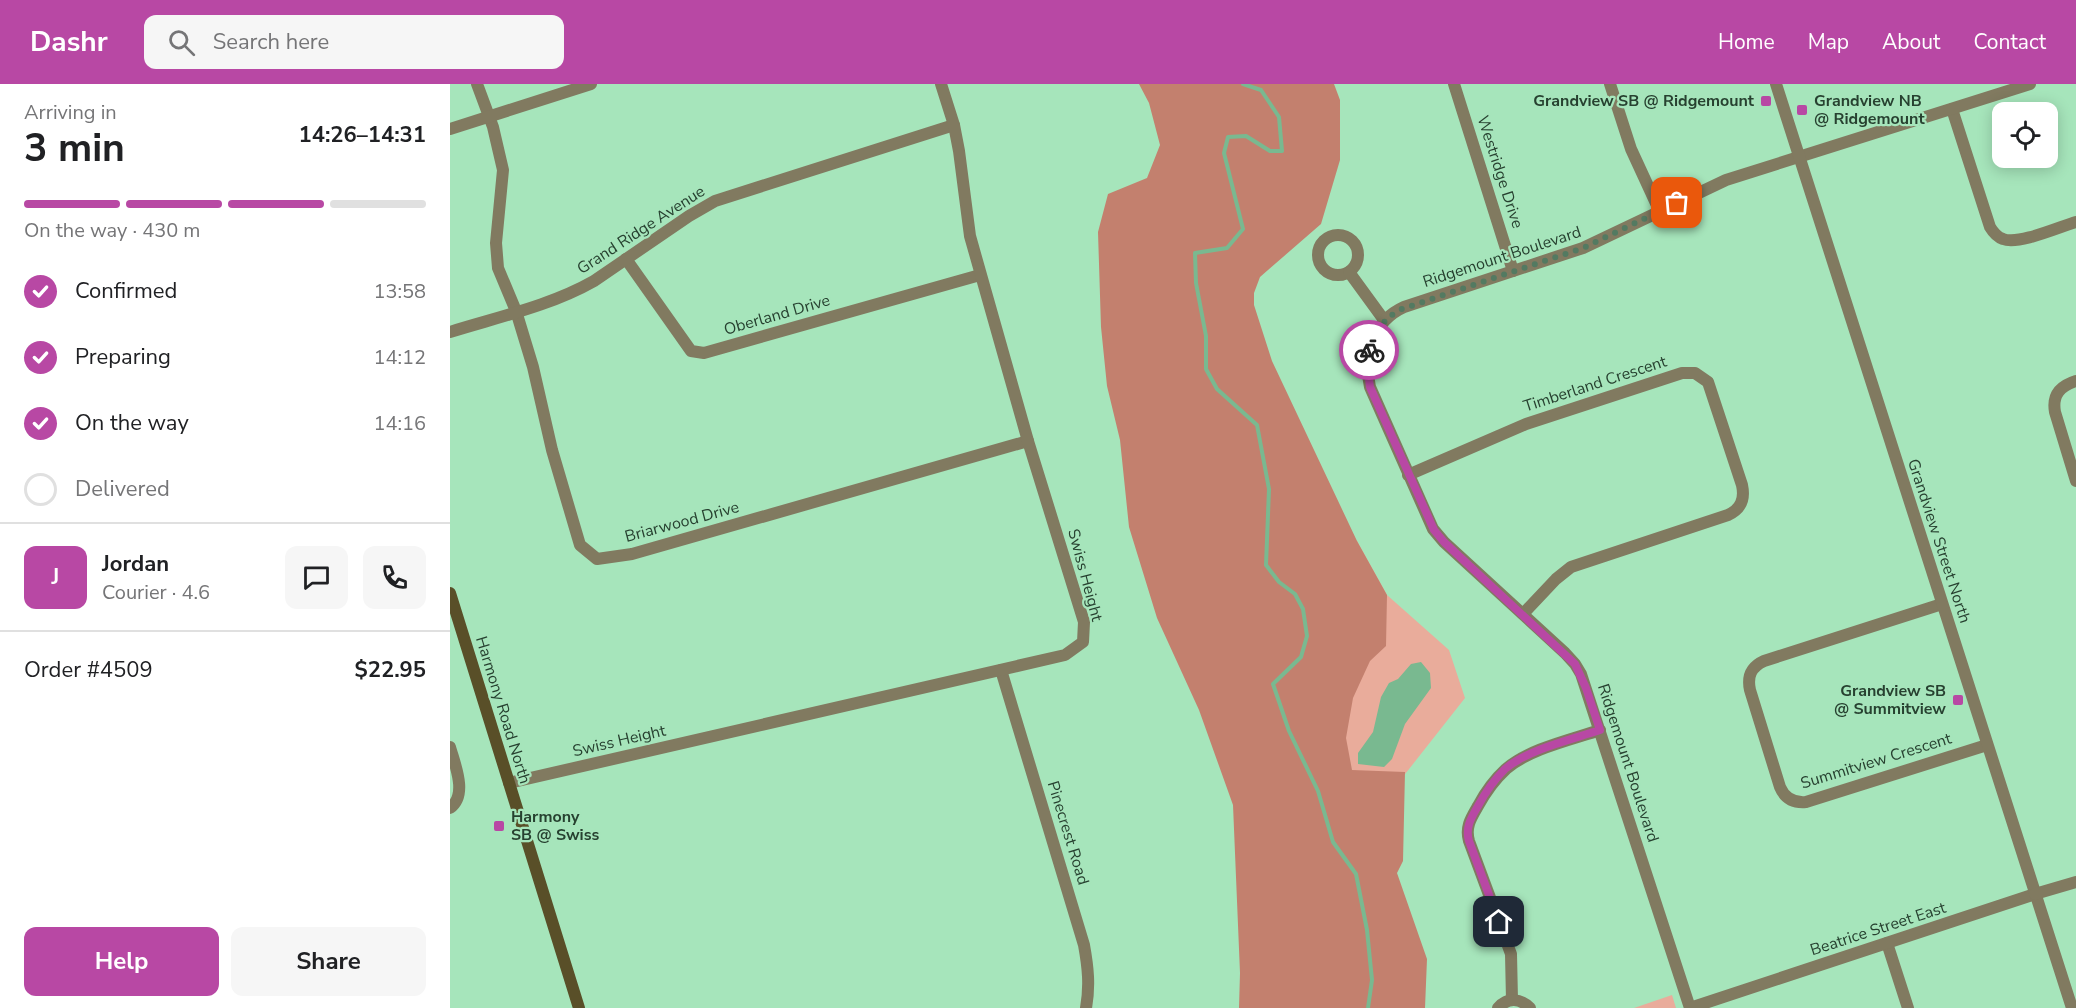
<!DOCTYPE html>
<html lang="en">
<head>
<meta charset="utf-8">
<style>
  body { margin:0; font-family:"Nunito Sans",sans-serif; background:#f6f6f6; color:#202124; height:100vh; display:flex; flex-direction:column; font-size:22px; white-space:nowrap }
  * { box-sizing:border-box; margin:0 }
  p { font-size:20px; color:#757577 }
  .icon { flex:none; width:33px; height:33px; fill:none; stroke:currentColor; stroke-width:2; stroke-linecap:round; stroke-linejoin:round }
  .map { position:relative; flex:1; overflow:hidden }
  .sheet { display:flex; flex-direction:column; background:#fff; width:450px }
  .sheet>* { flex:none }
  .buttons { position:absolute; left:1542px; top:18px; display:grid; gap:12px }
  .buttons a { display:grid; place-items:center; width:66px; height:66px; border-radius:12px; background:#fff; box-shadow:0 3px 15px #0003; font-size:30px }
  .pin { position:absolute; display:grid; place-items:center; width:51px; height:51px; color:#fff; margin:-26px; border-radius:12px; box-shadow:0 3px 9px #0006 }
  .courier { position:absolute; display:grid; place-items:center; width:60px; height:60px; margin:-30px; border:4px solid #b848a4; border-radius:50%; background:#fff; color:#222; box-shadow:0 2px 8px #0007 }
  .head em { font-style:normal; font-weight:700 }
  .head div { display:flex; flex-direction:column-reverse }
  .head { display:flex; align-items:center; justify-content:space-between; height:102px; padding:0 24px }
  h1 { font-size:39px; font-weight:700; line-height:45px }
  .bar { display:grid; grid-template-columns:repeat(4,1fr); gap:9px 6px; align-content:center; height:72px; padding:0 24px }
  .bar i { height:8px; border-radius:4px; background:#e0e0e0 }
  .bar .on { background:#b848a4 }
  .bar p { grid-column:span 4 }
  .line { display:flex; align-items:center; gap:15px; padding:0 24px; border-top:2px solid #e0e0e0 }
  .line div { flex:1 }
  .round { display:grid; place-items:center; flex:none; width:63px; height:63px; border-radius:12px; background:#f6f6f6 }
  ol { padding:0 24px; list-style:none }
  li { display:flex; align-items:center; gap:18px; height:66px }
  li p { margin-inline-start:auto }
  li .icon { padding:6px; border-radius:50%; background:#b848a4; color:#fff; stroke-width:4 }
  li:last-child { color:#757577 }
  li i { width:33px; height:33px; border:3px solid #e0e0e0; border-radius:50% }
  .button { display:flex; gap:12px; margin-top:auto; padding:12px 24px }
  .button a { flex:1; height:69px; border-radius:12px; background:#b848a4; color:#fff; font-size:24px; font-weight:700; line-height:69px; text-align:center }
  .button a+a { background:#f6f6f6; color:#202124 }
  header { display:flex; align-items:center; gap:36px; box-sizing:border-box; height:84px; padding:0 30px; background:#b848a4; color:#fff }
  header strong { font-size:28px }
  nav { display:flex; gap:33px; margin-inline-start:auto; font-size:21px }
  .search { width:420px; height:54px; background:#f6f6f6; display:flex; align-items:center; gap:15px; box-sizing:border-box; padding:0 21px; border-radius:12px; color:#757577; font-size:22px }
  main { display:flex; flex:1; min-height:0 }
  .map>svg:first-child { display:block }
  .green { fill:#e9ac9b }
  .forest { fill:#c3806e }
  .water { fill:#79b990 }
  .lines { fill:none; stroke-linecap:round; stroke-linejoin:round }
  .stream { stroke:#79b990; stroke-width:4 }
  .minor { stroke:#817a60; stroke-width:12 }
  .tertiary { stroke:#817a60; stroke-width:12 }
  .secondary { stroke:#594f28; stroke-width:12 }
  .done { stroke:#537a61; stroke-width:6; stroke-dasharray:0 10.8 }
  .route { stroke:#b848a4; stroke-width:8 }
  .poi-dot { fill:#b848a4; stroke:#a6e5bb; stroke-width:2 }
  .labels { text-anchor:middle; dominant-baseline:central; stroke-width:4.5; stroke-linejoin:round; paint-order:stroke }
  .poi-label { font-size:16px; font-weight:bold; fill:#274130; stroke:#a6e5bb; text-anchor:end }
  .street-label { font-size:16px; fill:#274130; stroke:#a6e5bb }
</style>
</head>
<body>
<header>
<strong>Dashr</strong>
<div class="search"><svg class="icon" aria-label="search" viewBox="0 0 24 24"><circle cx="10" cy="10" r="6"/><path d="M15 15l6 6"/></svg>Search here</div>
<nav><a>Home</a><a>Map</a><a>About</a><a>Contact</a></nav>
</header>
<main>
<section class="sheet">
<div class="head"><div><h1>3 min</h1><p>Arriving in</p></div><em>14:26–14:31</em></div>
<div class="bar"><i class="on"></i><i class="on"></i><i class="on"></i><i></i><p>On the way · 430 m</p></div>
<ol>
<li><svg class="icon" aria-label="check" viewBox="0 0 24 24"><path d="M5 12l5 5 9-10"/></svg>Confirmed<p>13:58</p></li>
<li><svg class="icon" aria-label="check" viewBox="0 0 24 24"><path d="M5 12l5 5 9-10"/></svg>Preparing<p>14:12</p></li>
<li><svg class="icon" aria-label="check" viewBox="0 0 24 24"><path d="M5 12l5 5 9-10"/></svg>On the way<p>14:16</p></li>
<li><i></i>Delivered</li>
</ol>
<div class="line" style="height:108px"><b class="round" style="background:#b848a4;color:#fff">J</b><div><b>Jordan</b><p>Courier · 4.6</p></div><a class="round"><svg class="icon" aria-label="chat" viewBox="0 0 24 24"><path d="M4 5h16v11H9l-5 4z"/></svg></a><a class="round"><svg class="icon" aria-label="phone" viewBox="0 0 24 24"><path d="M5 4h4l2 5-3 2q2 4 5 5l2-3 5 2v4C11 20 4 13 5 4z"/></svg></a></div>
<div class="line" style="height:78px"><div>Order #4509</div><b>$22.95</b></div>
<div class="button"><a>Help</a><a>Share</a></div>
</section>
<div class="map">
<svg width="1626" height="924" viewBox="0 0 1626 924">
  <rect width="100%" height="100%" fill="#a6e5bb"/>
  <g class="green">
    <path d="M 819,405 L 907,457 L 937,511 L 999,566 L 1015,614 L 926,727 L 906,790 Z"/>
    <path d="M 1222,911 L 1226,924 L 1184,924 Z"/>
  </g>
  <path class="forest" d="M 689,0 L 884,0 L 890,16 L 890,76 L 871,140 L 810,193 L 804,209 L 804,221 L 822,277 L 907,457 L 937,511 L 936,562 L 920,577 L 903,614 L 896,654 L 902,686 L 955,688 L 953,777 L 947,789 L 977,875 L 975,924 L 789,924 L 790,889 L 783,721 L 749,626 L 707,534 L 679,443 L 670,356 L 657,302 L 651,243 L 648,148 L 658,110 L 697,94 L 710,61 L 699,19 Z"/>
  <path class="water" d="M 971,578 L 980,589 L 981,604 L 955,640 L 942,675 L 934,683 L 908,680 L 908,669 L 923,648 L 931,613 L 939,599 L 948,595 L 961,580 Z"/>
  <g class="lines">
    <path class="stream" d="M 793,0 L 811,6 L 829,33 L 832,67 L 820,67 L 796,52 L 778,53 L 774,69 L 793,145 L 777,164 L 745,169 L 746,199 L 756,252 L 756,285 L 767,305 L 807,341 L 819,405 L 816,481 L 829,498 L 845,510 L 853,525 L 857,552 L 851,573 L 823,600 L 839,647 L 868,707 L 883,758 L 906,790 L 917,846 L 922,896 L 918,924"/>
    <g class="minor">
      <path d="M 27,0 L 43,43 L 53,86 L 46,159 L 48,184 L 66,227 L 83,283 L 102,366 L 130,461 L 147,475 L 182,470 L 578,357"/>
      <path d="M 1004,0 L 1063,187"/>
      <path d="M 1160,0 L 1181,65 L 1210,128"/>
      <path d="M 1502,25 L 1540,143 C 1543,148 1547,153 1553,155 C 1569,161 1609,143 1626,138"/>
      <path d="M 0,45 L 141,0"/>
      <circle cx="888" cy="171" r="20"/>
      <path d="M 176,175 L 241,267 L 254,269 L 530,191"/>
      <path d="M 899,188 L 934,236"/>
      <path d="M 0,248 C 48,233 100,222 144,197 L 239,132 L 265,117 L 504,41"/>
      <path d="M 1626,297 C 1610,302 1602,311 1605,328 L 1626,397"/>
      <path d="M 958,391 L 1076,340 L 1232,289 L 1245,289 L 1258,298 L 1292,401 C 1295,415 1291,425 1278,431 L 1121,483 L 1106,495 L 1073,530"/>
      <path d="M 1492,520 L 1314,577 C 1301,583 1297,592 1300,606 L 1330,703 C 1335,715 1344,719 1356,718 L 1537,661"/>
      <path d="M 551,586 L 634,861 C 638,883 640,902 636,924"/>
      <path d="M 0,663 C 5,681 18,711 0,724"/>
      <path d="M 59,699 L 615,571 L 633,558 L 634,538 L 578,357 L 520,152 L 509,67 L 504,41 L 491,0"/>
      <path d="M 1437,859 L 1458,924"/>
      <path d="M 1062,916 L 1061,870 L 1019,757 C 1015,743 1021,734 1028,722 C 1035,709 1044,696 1056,685 C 1079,665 1120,656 1150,646"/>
      <path d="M 1048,924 C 1058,913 1070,914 1080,924"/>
      <path d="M 1240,924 L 1131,590 L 1125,580 L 1115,569 L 994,458 L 983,445 L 920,303 C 913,271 923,237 954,223 L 1133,164 L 1276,96 L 1580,0"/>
      <path d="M 1240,924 L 1585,810"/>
    </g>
    <g class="tertiary">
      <path d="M 1326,0 L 1622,924"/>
      <path d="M 1585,810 L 1626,798"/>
    </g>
    <path class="secondary" d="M 0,509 L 129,924"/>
  </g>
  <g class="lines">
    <path class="done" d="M 919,266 C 925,248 933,236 949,226 L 1133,164 L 1227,119"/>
    <path class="route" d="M 919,266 L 917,280 L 920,303 L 984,446 L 994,458 L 1125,580 L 1136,604 L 1150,646 C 1120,656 1079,665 1055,685 C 1044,696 1035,709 1028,722 C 1021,734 1015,744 1019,757 L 1049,838"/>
  </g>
  <g class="poi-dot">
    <rect x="1310" y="11" width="12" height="12" rx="3"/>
    <rect x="1346" y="20" width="12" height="12" rx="3"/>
    <rect x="1502" y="610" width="12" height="12" rx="3"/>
    <rect x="43" y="736" width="12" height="12" rx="3"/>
  </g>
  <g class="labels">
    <g class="poi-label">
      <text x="1304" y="17">Grandview SB @ Ridgemount</text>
      <text x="1364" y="17" text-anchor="start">Grandview NB<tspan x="1364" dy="18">@ Ridgemount</tspan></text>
      <text x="1496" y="607">Grandview SB<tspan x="1496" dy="18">@ Summitview</tspan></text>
      <text x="61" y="733" text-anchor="start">Harmony<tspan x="61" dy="18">SB @ Swiss</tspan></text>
    </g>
    <g class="street-label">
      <text transform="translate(1050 88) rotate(72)">Westridge Drive</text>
      <text transform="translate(191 146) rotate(-33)">Grand Ridge Avenue</text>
      <text transform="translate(1052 173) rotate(-18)">Ridgemount Boulevard</text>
      <text transform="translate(327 231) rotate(-16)">Oberland Drive</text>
      <text transform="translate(1145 300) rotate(-18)">Timberland Crescent</text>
      <text transform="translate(232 438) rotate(-15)">Briarwood Drive</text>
      <text transform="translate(1489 457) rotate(72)">Grandview Street North</text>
      <text transform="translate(635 491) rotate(75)">Swiss Height</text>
      <text transform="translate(53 626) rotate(73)">Harmony Road North</text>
      <text transform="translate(169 657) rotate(-13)">Swiss Height</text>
      <text transform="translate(1426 677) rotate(-17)">Summitview Crescent</text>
      <text transform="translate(1178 679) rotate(72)">Ridgemount Boulevard</text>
      <text transform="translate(618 749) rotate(73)">Pinecrest Road</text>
      <text transform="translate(1428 845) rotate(-18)">Beatrice Street East</text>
    </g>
  </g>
</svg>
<div class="buttons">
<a><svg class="icon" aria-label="locate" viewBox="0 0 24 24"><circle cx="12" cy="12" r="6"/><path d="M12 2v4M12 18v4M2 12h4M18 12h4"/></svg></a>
</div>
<div class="pin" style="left:1227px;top:119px;background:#ea580c"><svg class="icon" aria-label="bag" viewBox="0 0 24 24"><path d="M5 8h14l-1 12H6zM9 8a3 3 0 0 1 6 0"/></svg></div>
<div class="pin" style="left:1049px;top:838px;background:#1f2937"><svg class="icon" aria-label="home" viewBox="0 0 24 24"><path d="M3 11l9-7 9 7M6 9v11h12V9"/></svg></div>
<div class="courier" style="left:919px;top:266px"><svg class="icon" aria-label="bike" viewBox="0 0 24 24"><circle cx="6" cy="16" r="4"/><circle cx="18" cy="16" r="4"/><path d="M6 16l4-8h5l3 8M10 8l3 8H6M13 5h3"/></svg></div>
</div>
</main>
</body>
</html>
